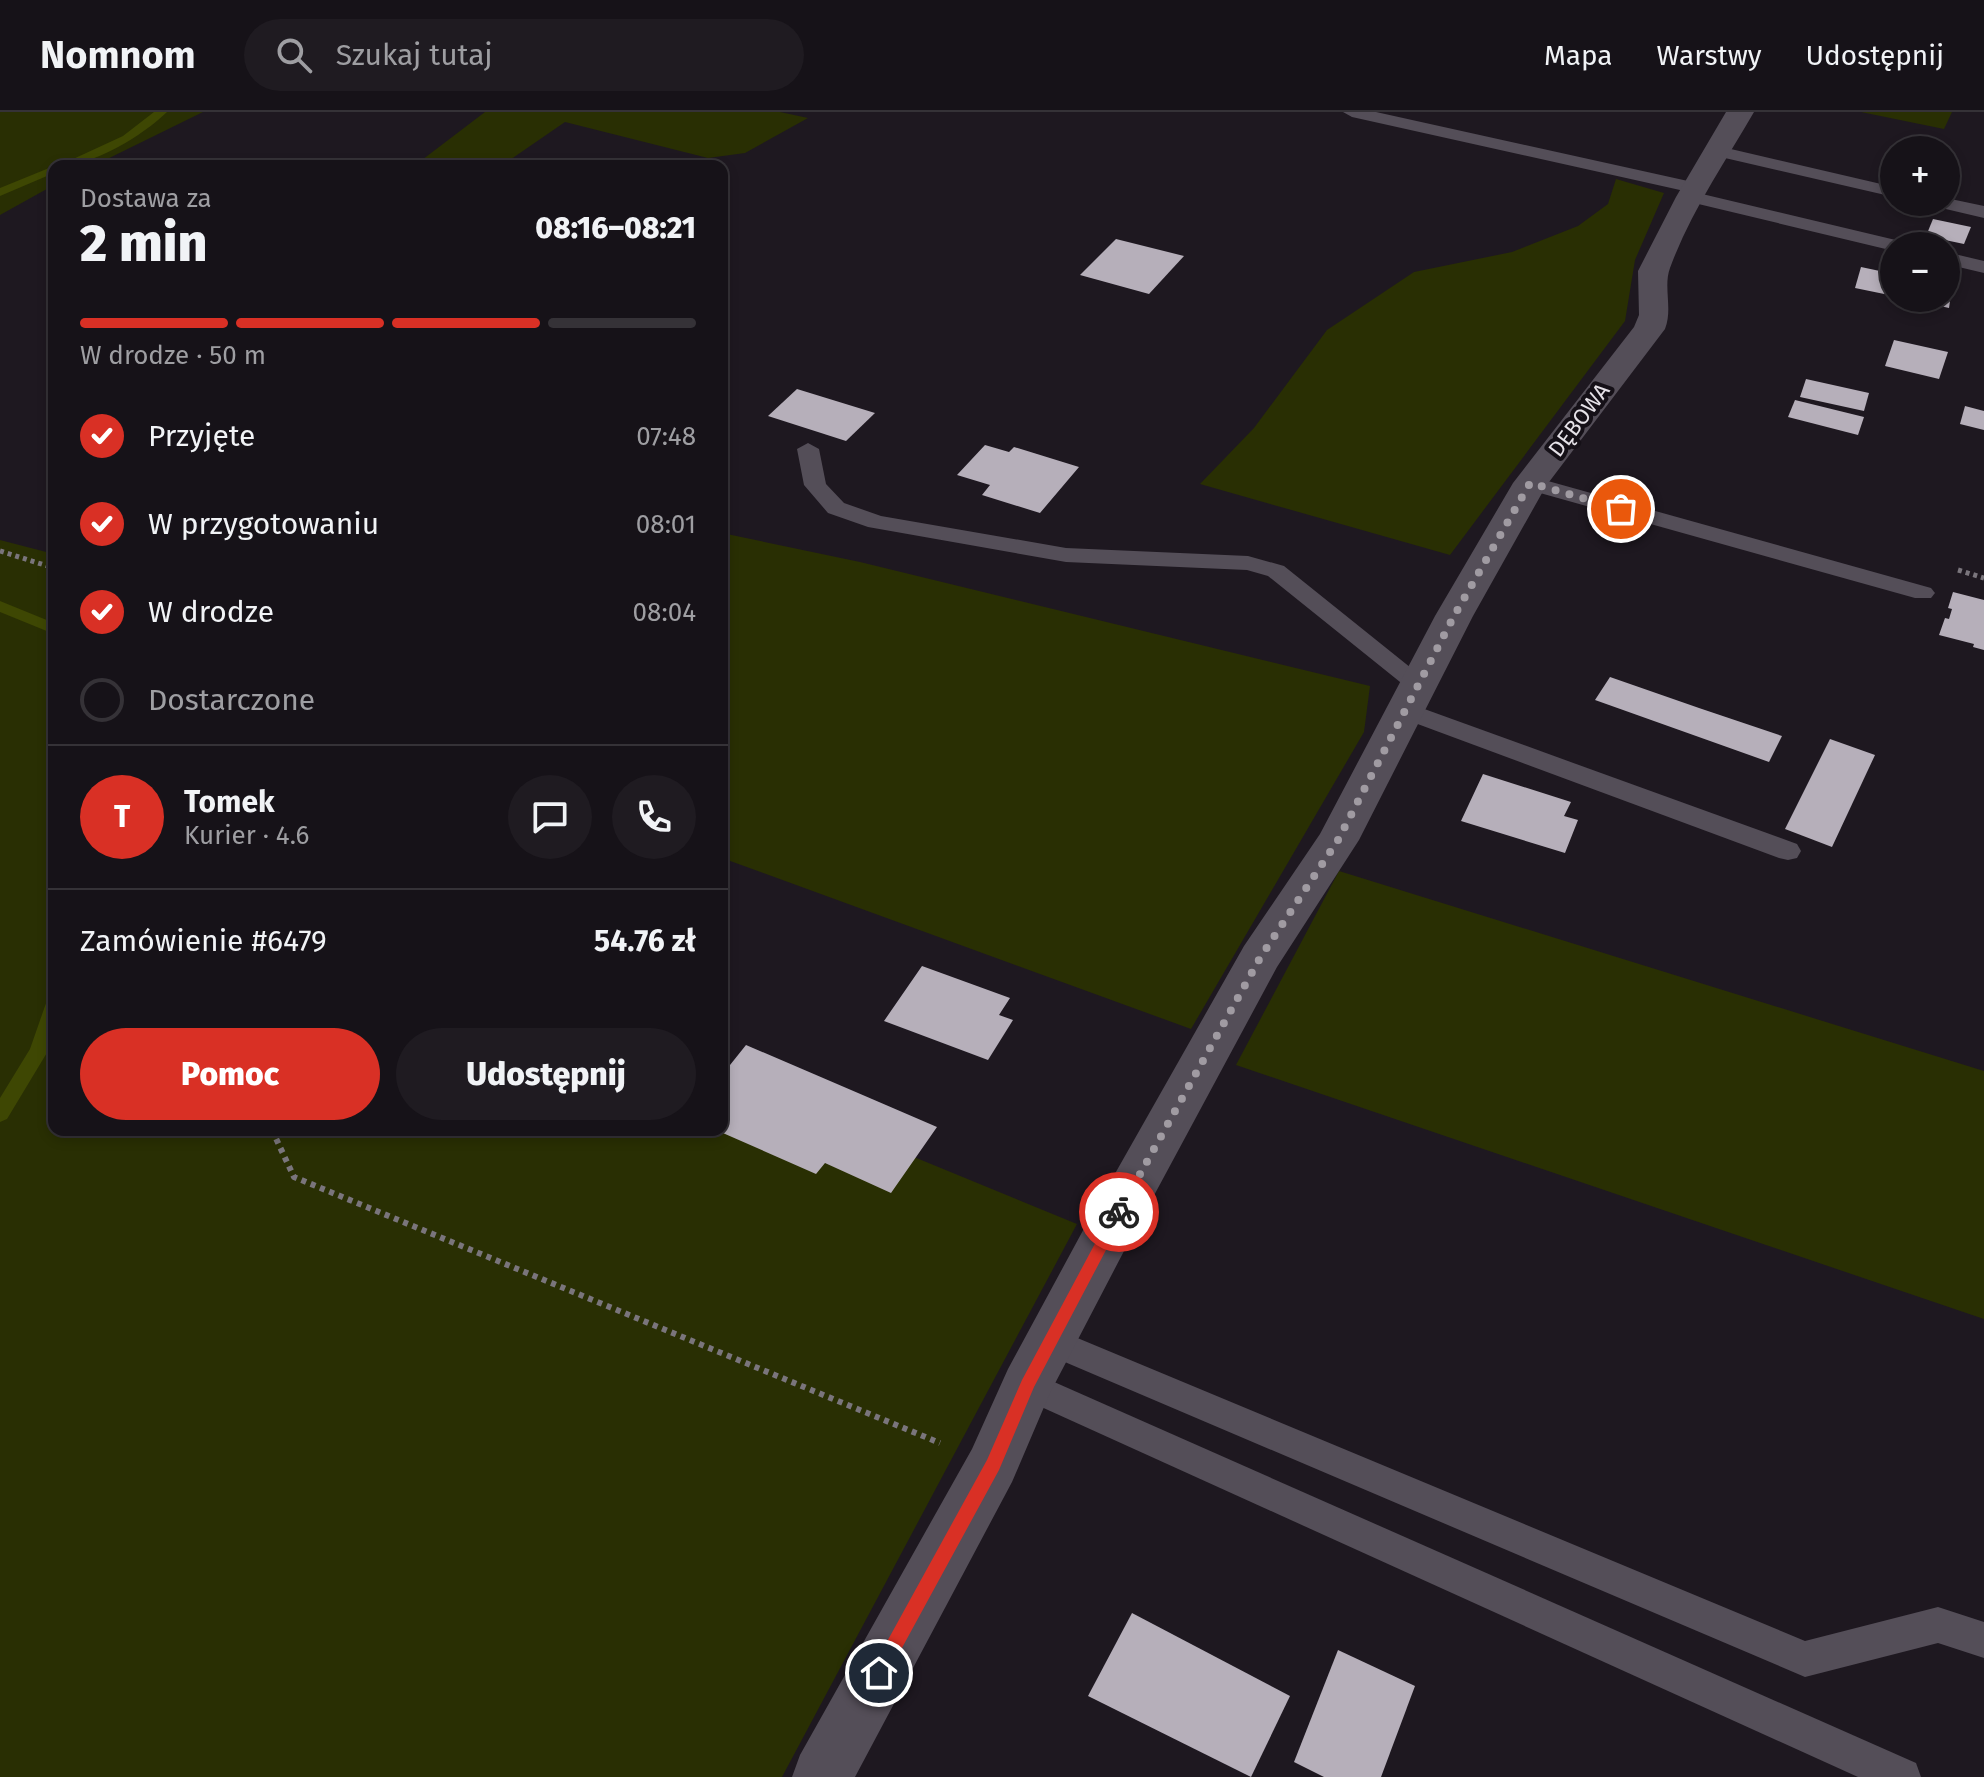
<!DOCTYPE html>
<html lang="pl">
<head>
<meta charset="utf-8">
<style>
  body { margin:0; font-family:"Fira Sans",sans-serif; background:#1f1b21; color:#f1f3f6; height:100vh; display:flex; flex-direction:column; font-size:30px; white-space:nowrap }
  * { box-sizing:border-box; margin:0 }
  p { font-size:26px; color:#9e9ea2 }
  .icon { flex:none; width:44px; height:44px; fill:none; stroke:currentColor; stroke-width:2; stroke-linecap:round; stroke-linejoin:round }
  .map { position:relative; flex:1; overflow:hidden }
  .sheet { position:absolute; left:48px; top:48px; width:680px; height:976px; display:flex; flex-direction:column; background:#161218; border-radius:16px; box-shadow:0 4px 12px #0003,0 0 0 2px #353237 }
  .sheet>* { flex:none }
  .fabs { position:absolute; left:1880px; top:24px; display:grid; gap:16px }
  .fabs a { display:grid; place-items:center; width:80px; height:80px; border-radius:50%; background:#161218; box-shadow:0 4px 12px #0003,0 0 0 2px #353237; font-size:40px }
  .pin { position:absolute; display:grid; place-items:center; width:68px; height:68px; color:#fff; margin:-34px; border:4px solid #fff; border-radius:50%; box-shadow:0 2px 8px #0007 }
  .courier { position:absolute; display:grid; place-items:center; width:80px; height:80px; margin:-40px; border:6px solid #d93025; border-radius:50%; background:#fff; color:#222; box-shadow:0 2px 10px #0007 }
  .headline em { font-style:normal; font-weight:800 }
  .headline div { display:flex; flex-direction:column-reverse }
  .headline { display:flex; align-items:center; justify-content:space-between; height:136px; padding:0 32px }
  h1 { font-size:52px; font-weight:800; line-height:60px }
  .bar { display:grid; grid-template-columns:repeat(4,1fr); gap:12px 8px; align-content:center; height:96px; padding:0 32px }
  .bar i { height:10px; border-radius:6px; background:#353237 }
  .bar .on { background:#d93025 }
  .bar p { grid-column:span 4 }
  .line { display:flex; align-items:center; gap:20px; padding:0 32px; border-top:2px solid #353237 }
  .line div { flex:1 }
  .round { display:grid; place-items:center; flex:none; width:84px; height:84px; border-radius:42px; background:#1f1b21 }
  ol { padding:0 32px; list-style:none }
  li { display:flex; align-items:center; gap:24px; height:88px }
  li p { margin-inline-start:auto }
  li .icon { padding:8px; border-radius:50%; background:#d93025; color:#fff; stroke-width:4 }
  li:last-child { color:#9e9ea2 }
  li i { width:44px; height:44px; border:4px solid #353237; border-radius:50% }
  .button { display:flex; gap:16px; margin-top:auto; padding:16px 32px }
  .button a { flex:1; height:92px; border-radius:48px; background:#d93025; color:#fff; font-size:32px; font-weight:800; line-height:92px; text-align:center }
  .button a+a { background:#1f1b21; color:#f1f3f6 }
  header { display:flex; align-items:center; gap:48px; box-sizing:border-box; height:112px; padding:0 40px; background:#161218; border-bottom:2px solid #353237 }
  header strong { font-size:38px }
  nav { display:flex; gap:44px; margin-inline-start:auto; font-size:28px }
  .search { width:560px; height:72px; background:#1f1b21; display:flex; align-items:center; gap:20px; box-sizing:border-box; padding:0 28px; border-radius:44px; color:#9e9ea2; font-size:30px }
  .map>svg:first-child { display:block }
  .green { fill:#292f03 }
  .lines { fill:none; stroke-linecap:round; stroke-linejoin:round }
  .stream { fill:#3e4703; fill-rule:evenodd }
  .building { fill:#b6afba }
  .path-far1 { stroke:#7a757c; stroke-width:5; stroke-dasharray:4 4; stroke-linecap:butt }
  .path { stroke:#7a757c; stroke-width:6; stroke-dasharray:5 5; stroke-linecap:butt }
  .service { fill:#544e58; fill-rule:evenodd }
  .minor { fill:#544e58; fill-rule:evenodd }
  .route { fill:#d93025 }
  .done { stroke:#a09ba2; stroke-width:8; stroke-dasharray:0 14.4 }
  .labels { text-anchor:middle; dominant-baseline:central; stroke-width:8; stroke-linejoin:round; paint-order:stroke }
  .street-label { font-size:22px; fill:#e6e2e8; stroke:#151017 }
</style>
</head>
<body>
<header>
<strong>Nomnom</strong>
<div class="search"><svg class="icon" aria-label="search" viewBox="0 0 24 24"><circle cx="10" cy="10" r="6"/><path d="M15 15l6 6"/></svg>Szukaj tutaj</div>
<nav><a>Mapa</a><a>Warstwy</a><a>Udostępnij</a></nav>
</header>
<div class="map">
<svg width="1984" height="1665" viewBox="0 0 1984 1665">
  <rect width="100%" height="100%" fill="#1e1820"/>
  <g class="green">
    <path d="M 0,0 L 203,0 L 93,54 L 54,54 L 54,73 L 0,103 Z"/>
    <path d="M 485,0 L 780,0 L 808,6 L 745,41 L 708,46 L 565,10 L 501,54 L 414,54 Z"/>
    <path d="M 1861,0 L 1952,0 L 1944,17 Z"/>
    <path d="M 1616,67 L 1664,81 L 1635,148 L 1625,209 L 1450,443 L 1200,372 L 1254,316 L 1327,218 L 1414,160 L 1512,140 L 1578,114 L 1608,92 Z"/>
    <path d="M 722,421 L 860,450 L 1370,574 L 1364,620 L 1191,917 L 722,746 Z"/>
    <path d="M 0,428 L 54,442 L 54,1018 L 722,1018 L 722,966 L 1077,1112 L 782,1665 L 0,1665 Z"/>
    <path d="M 1339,759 L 1984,959 L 1984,1207 L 1236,953 Z"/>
  </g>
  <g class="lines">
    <g class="stream">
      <path d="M 154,0 L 167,0 C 142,24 93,54 58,54 L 123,24 Z"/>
      <path d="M 54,54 L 54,61 L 0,84 L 0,76 Z"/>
      <path d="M 0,489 L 54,511 L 54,522 L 0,500 Z"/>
      <path d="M 54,887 L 54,922 L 48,939 L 7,1007 L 0,1010 L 0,986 L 30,937 L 45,894 L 47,889 Z"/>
    </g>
  </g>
  <g class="building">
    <path d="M 1933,107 L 1971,115 L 1964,132 L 1926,124 Z"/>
    <path d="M 1116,127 L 1184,144 L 1149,182 L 1080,163 Z"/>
    <path d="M 1861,155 L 1894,162 L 1894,184 L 1855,176 Z"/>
    <path d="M 1946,174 L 1952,175 L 1949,196 L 1909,187 L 1946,186 Z"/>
    <path d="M 1894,228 L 1948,240 L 1939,267 L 1885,254 Z"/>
    <path d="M 1806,267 L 1869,281 L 1864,299 L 1800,285 Z"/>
    <path d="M 797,277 L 875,301 L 846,329 L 768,304 Z"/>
    <path d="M 1795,288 L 1864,305 L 1858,323 L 1788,305 Z"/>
    <path d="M 1965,294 L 1984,299 L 1984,318 L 1960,312 Z"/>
    <path d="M 985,333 L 1009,340 L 1014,335 L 1079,355 L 1040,401 L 982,383 L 990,373 L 957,363 Z"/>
    <path d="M 1953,480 L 1984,488 L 1984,538 L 1973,535 L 1974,532 L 1939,523 L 1945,506 L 1949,507 L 1952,497 L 1948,496 Z"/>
    <path d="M 1610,565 L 1699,596 L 1782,624 L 1769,650 L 1595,588 Z"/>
    <path d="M 1830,627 L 1875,643 L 1832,735 L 1785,717 Z"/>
    <path d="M 1483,662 L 1571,690 L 1564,704 L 1578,708 L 1565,741 L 1461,709 Z"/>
    <path d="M 922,854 L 1010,886 L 999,903 L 1013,908 L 988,948 L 884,909 Z"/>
    <path d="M 746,933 L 872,987 L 937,1015 L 891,1081 L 825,1051 L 816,1062 L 716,1018 L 722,1018 L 722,963 Z"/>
    <path d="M 1132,1501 L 1290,1584 L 1251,1665 L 1088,1584 Z"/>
    <path d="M 1338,1538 L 1415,1574 L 1381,1665 L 1324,1665 L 1294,1650 Z"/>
  </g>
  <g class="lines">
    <g class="path-far1">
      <path d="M 0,439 L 54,456"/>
      <path d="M 1958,458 L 1984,466"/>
    </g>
    <path class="path" d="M 272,1018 L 294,1065 L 940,1331"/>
    <g class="service">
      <path d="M 1343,0 L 1376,0 L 1697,71 L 1706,76 L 1698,81 L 1904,130 L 1906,134 L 1894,134 L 1894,139 L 1690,90 L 1681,85 L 1689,80 L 1352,5 Z"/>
      <path d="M 1718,34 L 1894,75 L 1894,85 L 1712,43 L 1709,39 Z"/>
      <path d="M 1946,86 L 1984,94 L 1984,106 L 1933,94 L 1930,90 L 1946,90 Z"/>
      <path d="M 1946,140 L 1984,149 L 1984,161 L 1946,152 Z"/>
      <path d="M 808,331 L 819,337 L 826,372 L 844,391 L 881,404 L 1066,436 L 1248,444 L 1284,454 L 1431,572 L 1428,578 L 1410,578 L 1268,464 L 1247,458 L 1066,450 L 868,415 L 828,401 L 804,373 L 797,337 Z"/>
      <path d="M 1530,364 L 1931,476 L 1935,481 L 1931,486 L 1915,486 L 1522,376 L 1519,371 Z"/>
      <path d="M 1405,590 L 1797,732 L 1801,739 L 1797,746 L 1788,748 L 1779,746 L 1396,604 L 1393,598 L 1396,592 Z"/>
      <path d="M 1051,1215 L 1805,1529 L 1938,1495 L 1984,1510 L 1984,1546 L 1938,1531 L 1805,1565 L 1039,1239 L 1034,1229 L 1039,1219 Z"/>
      <path d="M 1027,1258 L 1916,1651 L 1921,1665 L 1858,1665 L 1015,1283 L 1010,1273 L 1015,1263 Z"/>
    </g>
    <path class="minor" d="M 1726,0 L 1754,0 C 1725,50 1690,101 1670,156 C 1663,175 1673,197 1665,217 L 1546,374 L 1473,504 L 1359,728 L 1277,855 L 1123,1141 L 1050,1281 L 1012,1370 L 855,1665 L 792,1665 L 800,1643 L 972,1337 L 1008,1257 L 1087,1111 L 1244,834 L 1320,722 L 1435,504 L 1513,371 L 1634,215 L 1639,203 L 1638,159 L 1676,85 Z"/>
  </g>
  <path class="route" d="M 1119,1094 L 1126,1100 L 1034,1275 L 999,1358 L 885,1567 L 879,1569 L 873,1567 L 871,1561 L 873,1555 L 987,1348 L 1022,1268 L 1114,1096 Z"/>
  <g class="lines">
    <path class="done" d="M 1119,1100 L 1260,846 L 1338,728 L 1454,504 L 1530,371 L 1621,397"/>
  </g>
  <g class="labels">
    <g class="street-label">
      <text transform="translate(1579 308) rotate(-53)">DĘBOWA</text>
    </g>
  </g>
</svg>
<div class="fabs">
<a>+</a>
<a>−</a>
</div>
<div class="pin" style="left:1621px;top:397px;background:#ea580c"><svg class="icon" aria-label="bag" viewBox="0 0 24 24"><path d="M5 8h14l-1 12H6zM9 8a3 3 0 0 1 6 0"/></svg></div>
<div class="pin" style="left:879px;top:1561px;background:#1f2937"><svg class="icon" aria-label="home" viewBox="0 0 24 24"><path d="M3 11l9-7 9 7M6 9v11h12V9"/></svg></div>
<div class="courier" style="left:1119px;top:1100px"><svg class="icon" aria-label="bike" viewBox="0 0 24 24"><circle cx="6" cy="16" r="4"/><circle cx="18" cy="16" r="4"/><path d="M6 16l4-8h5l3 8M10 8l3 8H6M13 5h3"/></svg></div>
<section class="sheet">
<div class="headline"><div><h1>2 min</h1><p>Dostawa za</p></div><em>08:16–08:21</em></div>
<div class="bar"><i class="on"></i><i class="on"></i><i class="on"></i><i></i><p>W drodze · 50 m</p></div>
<ol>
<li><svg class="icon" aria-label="check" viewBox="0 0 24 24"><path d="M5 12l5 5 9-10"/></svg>Przyjęte<p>07:48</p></li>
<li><svg class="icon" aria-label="check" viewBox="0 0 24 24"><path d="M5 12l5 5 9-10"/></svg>W przygotowaniu<p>08:01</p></li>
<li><svg class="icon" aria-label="check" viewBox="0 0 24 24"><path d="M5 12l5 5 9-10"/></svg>W drodze<p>08:04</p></li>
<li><i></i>Dostarczone</li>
</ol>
<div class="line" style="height:144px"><b class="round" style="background:#d93025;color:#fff">T</b><div><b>Tomek</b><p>Kurier · 4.6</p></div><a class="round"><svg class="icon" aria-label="chat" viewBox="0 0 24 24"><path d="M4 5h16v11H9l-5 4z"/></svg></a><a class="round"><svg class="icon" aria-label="phone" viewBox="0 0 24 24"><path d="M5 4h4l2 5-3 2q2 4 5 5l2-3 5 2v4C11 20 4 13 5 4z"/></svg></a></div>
<div class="line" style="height:104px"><div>Zamówienie #6479</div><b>54.76 zł</b></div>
<div class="button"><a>Pomoc</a><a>Udostępnij</a></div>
</section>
</div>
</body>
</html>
